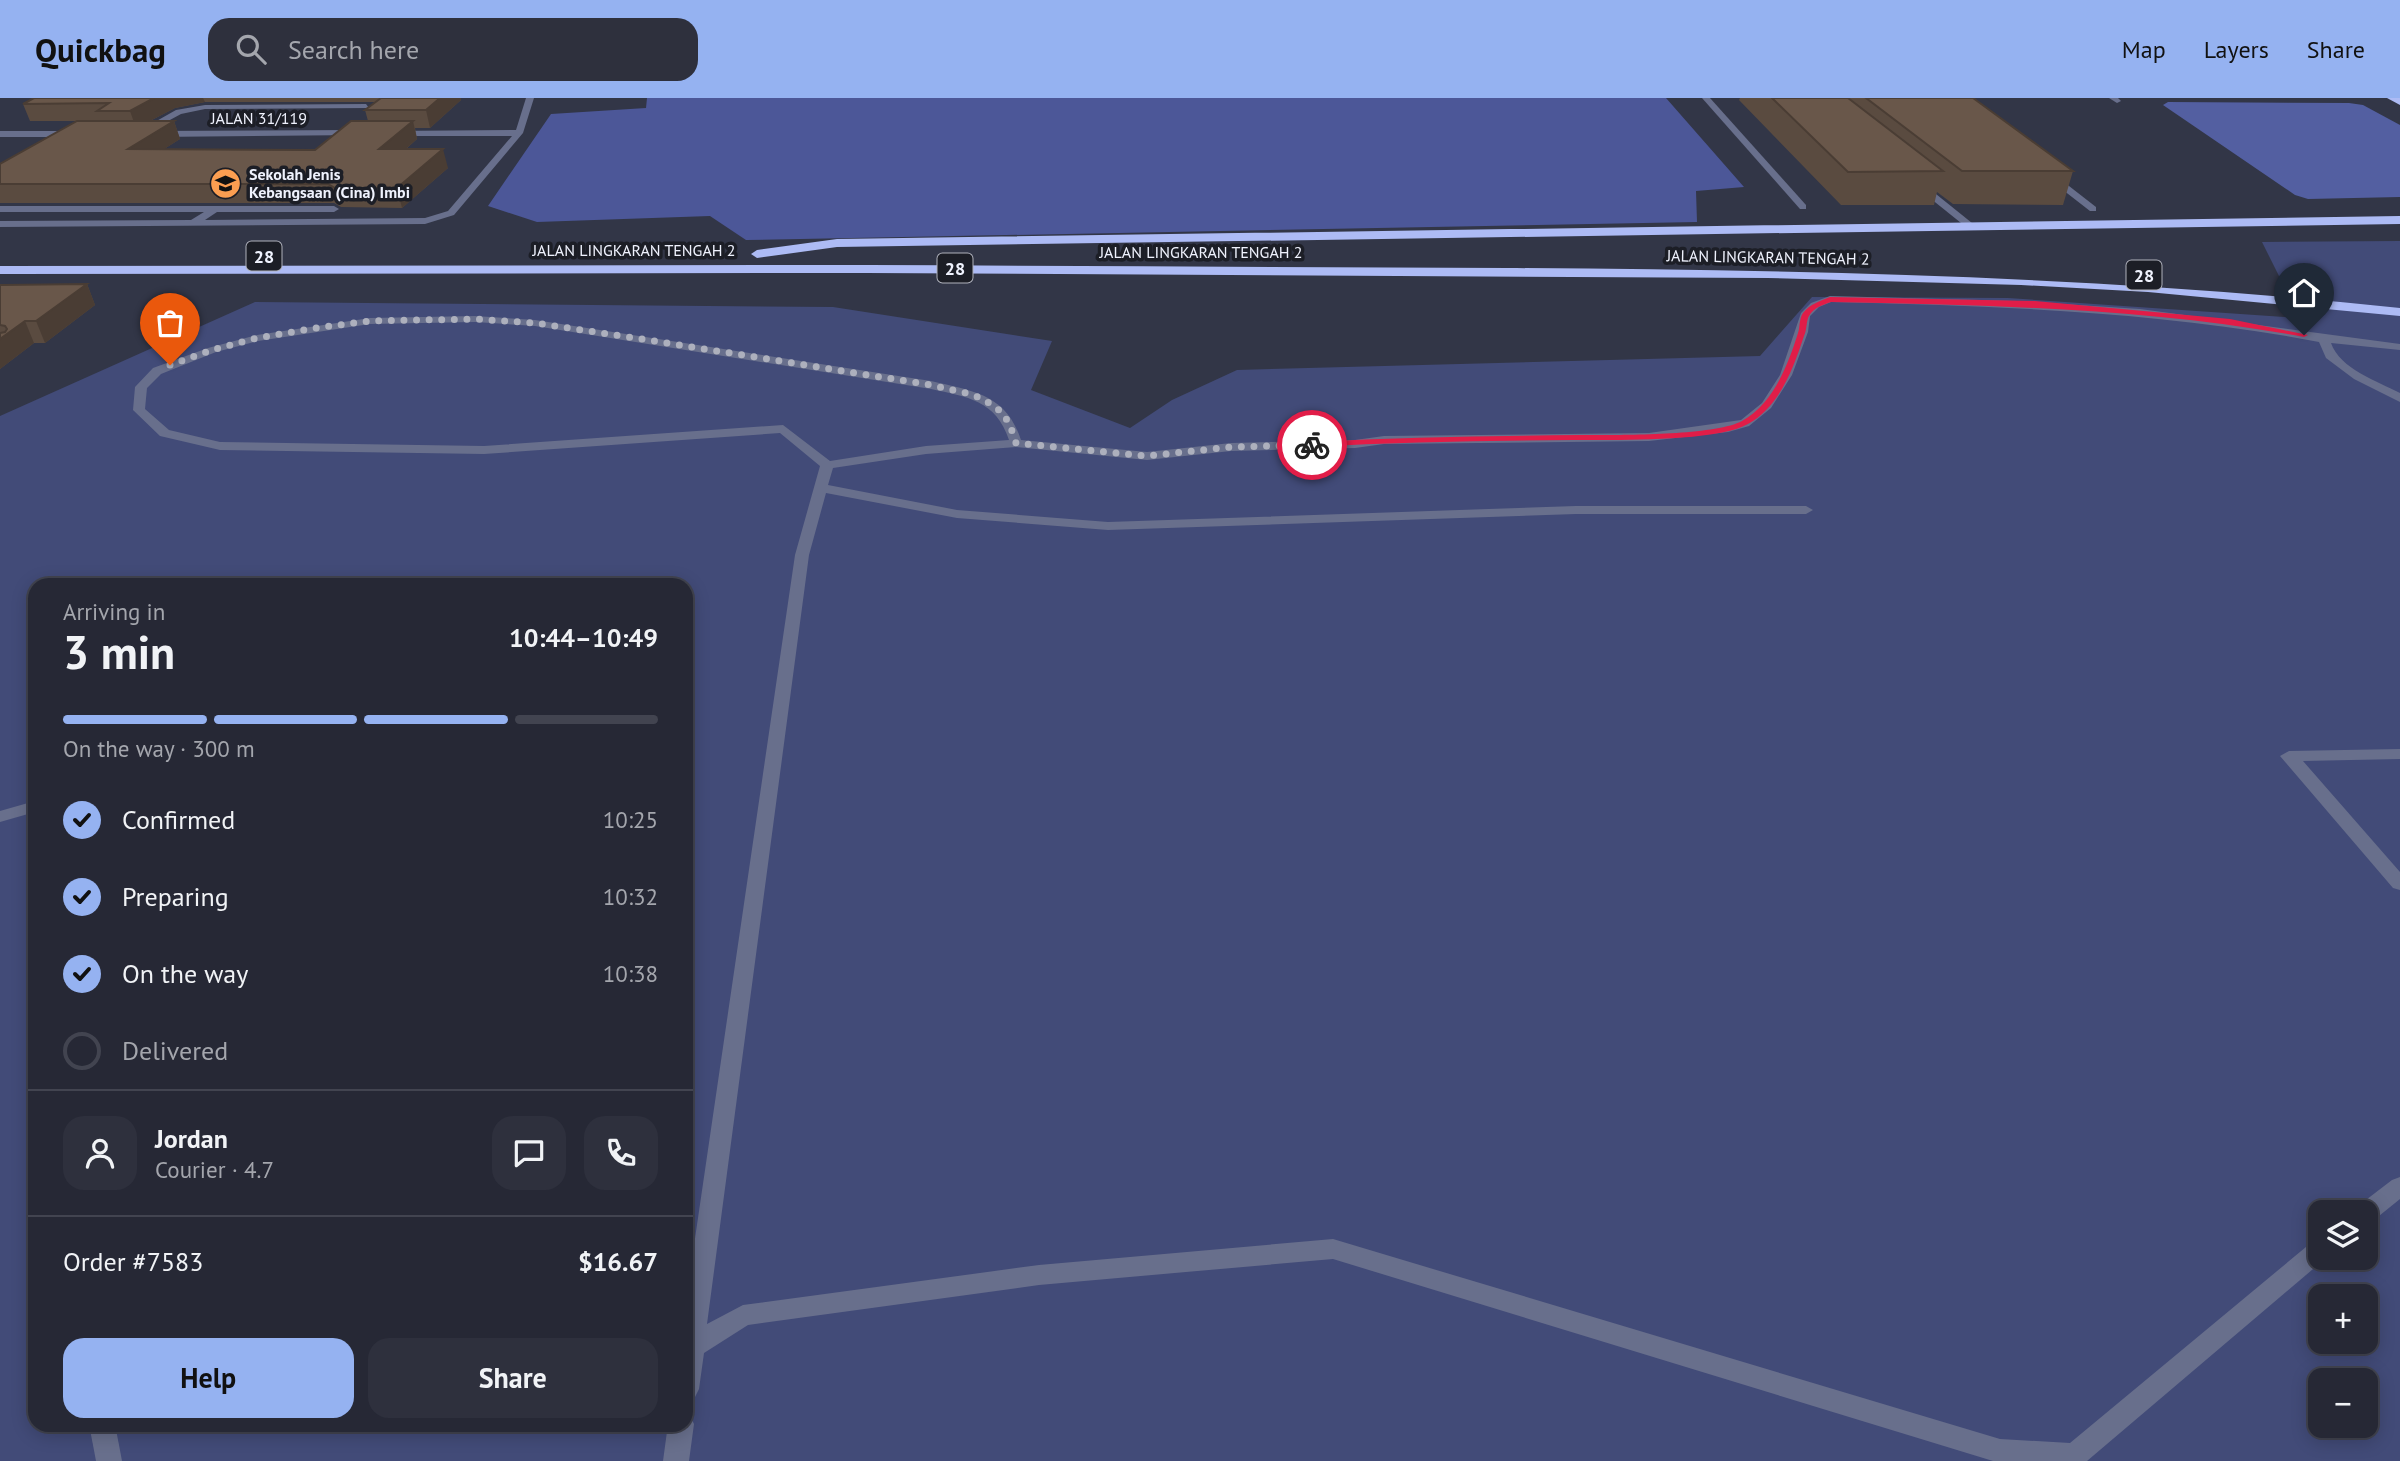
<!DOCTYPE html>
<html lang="en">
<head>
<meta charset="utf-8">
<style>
  body { margin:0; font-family:"PT Sans",sans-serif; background:#2e303d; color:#f1f3f6; height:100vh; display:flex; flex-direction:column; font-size:26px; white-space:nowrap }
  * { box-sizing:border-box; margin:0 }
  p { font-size:23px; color:#a4a6ad }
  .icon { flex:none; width:38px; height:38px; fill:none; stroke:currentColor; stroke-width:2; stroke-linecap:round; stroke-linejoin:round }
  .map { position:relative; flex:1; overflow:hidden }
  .drawer { position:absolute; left:28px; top:480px; width:665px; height:854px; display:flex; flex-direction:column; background:#262835; border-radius:21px; box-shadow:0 4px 18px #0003,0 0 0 2px #424450 }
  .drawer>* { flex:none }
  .buttons { position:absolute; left:2308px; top:1102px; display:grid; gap:14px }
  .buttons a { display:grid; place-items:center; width:70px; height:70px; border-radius:14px; background:#262835; box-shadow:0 4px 18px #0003,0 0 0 2px #424450; font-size:35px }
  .pin { position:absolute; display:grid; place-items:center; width:60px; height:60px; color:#fff; margin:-72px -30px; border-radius:50% 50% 50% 0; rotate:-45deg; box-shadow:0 0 7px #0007 }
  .pin .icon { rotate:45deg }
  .courier { position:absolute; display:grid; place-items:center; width:70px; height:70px; margin:-35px; border:5px solid #e11d48; border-radius:50%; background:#fff; color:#222; box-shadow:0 2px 9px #0007 }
  .overview em { font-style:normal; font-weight:800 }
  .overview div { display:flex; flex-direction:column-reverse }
  .overview { display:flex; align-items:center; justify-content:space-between; height:119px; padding:0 35px }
  h1 { font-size:46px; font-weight:800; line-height:52px }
  .bar { display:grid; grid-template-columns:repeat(4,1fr); gap:10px 7px; align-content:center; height:84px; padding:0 35px }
  .bar i { height:9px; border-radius:5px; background:#424450 }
  .bar .current { background:#95b2f1 }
  .bar p { grid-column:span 4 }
  .line { display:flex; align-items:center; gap:18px; padding:0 35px; border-top:2px solid #424450 }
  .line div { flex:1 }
  .round { display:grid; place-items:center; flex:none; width:74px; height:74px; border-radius:21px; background:#2e303d }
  ol { padding:0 35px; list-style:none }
  li { display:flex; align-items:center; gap:21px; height:77px }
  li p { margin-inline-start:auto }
  li .icon { padding:7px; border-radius:50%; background:#95b2f1; color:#111; stroke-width:4 }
  li:last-child { color:#a4a6ad }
  li i { width:38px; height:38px; border:4px solid #424450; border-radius:50% }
  .button { display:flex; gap:14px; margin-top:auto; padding:14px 35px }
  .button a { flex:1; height:80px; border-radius:21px; background:#95b2f1; color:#111; font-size:28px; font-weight:800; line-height:80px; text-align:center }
  .button a+a { background:#2e303d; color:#f1f3f6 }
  header { display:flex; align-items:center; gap:42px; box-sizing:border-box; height:98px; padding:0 35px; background:#95b2f1; color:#111 }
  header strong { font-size:33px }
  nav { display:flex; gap:38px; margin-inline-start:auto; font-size:24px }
  .search { width:490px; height:63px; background:#2e303d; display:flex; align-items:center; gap:18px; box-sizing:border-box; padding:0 24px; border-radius:21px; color:#a4a6ad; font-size:26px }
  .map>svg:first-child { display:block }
  .green { fill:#424b78; fill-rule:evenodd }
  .forest { fill:#4c5798 }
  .water { fill:#535fa1 }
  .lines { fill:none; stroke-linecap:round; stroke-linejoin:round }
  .minor { fill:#686f8c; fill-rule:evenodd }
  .highway { fill:#adbbf5; fill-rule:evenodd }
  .wall { fill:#5a4b40; fill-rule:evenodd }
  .shaded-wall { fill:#4a3d34 }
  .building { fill:#69574a; stroke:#4a3d34; stroke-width:2 }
  .route { fill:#e11d48 }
  .done { stroke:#adb0bd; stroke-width:7; stroke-dasharray:0 12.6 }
  .labels { text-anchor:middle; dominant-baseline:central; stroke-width:7; stroke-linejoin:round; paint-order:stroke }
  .far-street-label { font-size:16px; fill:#eff2fd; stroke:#1c1e26 }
  .far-poi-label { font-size:16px; font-weight:bold; fill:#eff2fd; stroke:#1c1e26; text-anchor:start }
  .shield { fill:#1c1e26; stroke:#b0b2bc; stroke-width:2 }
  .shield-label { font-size:18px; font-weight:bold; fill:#eff2fd }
</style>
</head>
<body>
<header>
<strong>Quickbag</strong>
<div class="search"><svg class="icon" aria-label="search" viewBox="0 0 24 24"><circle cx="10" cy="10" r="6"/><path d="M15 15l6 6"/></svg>Search here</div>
<nav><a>Map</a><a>Layers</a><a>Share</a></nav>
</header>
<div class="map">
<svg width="2400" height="1363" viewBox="0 0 2400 1363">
  <rect width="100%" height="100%" fill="#323647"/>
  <path class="green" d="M 2400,143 L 2400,1363 L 0,1363 L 0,318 L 255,204 L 833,209 L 1052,243 L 1031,292 L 1130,330 L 1172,302 L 1237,272 L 1760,258 L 1812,199 L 2008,200 L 2300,220 L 2262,144 ZM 35,486 L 686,486 L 686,1326 L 35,1326 ZM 2320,1115 L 2366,1115 L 2366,1160 L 2320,1160 ZM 2320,1199 L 2366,1199 L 2366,1244 L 2320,1244 ZM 2320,1283 L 2366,1283 L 2366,1328 L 2320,1328 Z"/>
  <path class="forest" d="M 647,0 L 1666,0 L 1744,89 L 1696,93 L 1697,124 L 746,142 L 710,118 L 537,124 L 488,108 L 551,16 L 646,10 Z"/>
  <path class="water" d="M 2168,4 L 2349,5 L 2363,7 L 2400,27 L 2400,99 L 2308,101 L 2295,97 L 2163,7 Z"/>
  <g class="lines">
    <g class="minor">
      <path d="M 526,0 L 534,0 L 523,35 L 454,117 L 425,126 L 0,129 L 0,123 L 191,122 L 204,114 L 0,114 L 0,108 L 334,108 L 339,111 L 334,114 L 217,114 L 205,122 L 425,120 L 448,113 L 512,38 L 392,38 L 389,33 L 516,32 Z"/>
      <path d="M 1702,0 L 1710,0 L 1806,107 L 1806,111 L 1800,111 Z"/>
      <path d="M 2109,0 L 2118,0 L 2121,3 L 2117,5 Z"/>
      <path d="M 366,6 L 369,10 L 205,11 L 181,16 L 144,36 L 137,34 L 176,12 L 205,7 Z"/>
      <path d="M 357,32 L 360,37 L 154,39 L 150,36 L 154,33 Z"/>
      <path d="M 0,33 L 77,33 L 81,36 L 77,39 L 0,39 Z"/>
      <path d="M 2045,74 L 2051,74 L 2096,109 L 2096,113 L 2090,113 L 2045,78 Z"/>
      <path d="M 1915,84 L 1921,84 L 1972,125 L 1972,129 L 1966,129 L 1915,88 Z"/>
      <path d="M 1830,198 L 2017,203 L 2140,211 L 2400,246 L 2400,252 L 2331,245 C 2340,271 2377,283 2400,295 L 2400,304 L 2354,281 L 2326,260 L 2319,244 C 2158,213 1995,208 1831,204 L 1819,209 L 1810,218 L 1808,234 L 1792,277 L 1771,310 L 1749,328 L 1728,334 L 1649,343 L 1384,346 L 1355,350 L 1231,353 L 1147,362 L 1016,349 L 926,356 L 833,370 L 828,387 L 957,412 L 1108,424 L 1576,408 L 1806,408 L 1813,412 L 1806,416 L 1576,416 L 1108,432 L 957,420 L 826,395 L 809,457 L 707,1226 L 743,1207 L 1039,1167 L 1333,1141 L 2000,1341 L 2070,1345 L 2312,1144 L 2320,1142 L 2320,1160 L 2326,1160 L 2087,1363 L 1993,1363 L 1333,1161 L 1039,1187 L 748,1227 L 704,1255 L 699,1291 L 695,1299 L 686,1302 L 686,1202 L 795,457 L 820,368 L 780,335 L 484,356 L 220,352 L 160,338 L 133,312 L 135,289 L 153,270 L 208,250 L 257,237 L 370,220 L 475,218 L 535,222 L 931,283 C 973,293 1006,296 1021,342 L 1147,354 L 1231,345 L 1355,342 L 1384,338 L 1649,335 L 1741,322 L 1762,305 L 1780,277 L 1801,215 L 1811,205 ZM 475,224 L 535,228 L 931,291 C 967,299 996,302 1009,342 L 926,348 L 830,363 L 783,327 L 484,348 L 220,344 L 169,332 L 145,311 L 147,290 L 161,276 L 216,254 L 258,243 L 370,226 Z"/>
      <path d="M 2400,651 L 2400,661 L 2303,663 L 2400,774 L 2400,792 L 2393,790 L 2280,658 L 2289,653 Z"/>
      <path d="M 35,703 L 35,714 L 0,724 L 0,713 Z"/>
      <path d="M 2400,1079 L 2400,1101 L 2374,1122 L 2366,1124 L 2366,1115 L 2354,1115 L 2358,1108 L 2392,1082 Z"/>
      <path d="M 686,1316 L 690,1318 L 694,1326 L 689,1363 L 663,1363 L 668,1326 L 686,1326 Z"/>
      <path d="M 89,1326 L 115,1326 L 122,1363 L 96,1363 Z"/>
    </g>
    <g class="highway">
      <path d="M 2387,0 L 2400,0 L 2400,7 Z"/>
      <path d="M 2400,118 L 2400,126 L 837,149 L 757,160 L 751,156 L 757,152 L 837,141 Z"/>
      <path d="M 867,167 C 1081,168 1294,169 1507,170 C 1807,172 2101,178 2400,210 L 2400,218 L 2148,194 L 2021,187 L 1768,180 L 867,175 L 0,176 L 0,168 Z"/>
    </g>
  </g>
  <g class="wall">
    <path d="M 34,0 L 461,0 L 461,2 L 430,30 L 415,30 L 417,41 L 406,51 L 448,70 L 402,110 L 341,109 L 334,105 L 0,105 L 0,66 L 100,23 L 30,23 L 23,6 ZM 205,4 L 375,4 L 365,12 L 368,23 L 315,52 L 164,51 L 180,41 L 174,23 L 150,23 L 175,10 Z"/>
    <path d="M 1740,0 L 1973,0 L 2073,73 L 2063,107 L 1953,106 L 1937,94 L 1934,107 L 1841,107 L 1739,2 Z"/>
    <path d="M 87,186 L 95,207 L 45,245 L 34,245 L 0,271 L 0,187 Z"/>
  </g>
  <g class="shaded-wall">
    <path d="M 154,0 L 203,0 L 205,4 L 175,10 L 136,30 L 130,13 Z"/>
    <path d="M 440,0 L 461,0 L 461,2 L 430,30 L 426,12 Z"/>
    <path d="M 174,23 L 180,41 L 134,70 L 128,51 Z"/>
    <path d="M 413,23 L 417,41 L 384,70 L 379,51 Z"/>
    <path d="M 443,51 L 448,70 L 402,110 L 397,90 Z"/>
    <path d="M 87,186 L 95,207 L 45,245 L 36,223 Z"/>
    <path d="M 25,223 L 34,245 L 0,271 L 0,241 Z"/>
  </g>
  <g class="building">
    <path d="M 34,0 L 154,0 L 130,13 L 97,13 L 109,5 L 23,6 Z"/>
    <path d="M 381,0 L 440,0 L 426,12 L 365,12 Z"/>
    <path d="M 1772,0 L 1848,0 L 1943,73 L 1848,74 Z"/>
    <path d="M 1866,0 L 1973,0 L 2073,73 L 1962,73 Z"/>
    <path d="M 77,23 L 174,23 L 128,51 L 315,52 L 351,23 L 413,23 L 379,51 L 443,51 L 397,90 L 335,90 L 328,86 L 0,86 L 0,66 Z"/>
    <path d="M 87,186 L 36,223 L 25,223 L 0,241 L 0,235 L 5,234 L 7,231 L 5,228 L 0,227 L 0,187 Z"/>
  </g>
  <path class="route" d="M 1830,199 L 2035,203 L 2230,221 L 2308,237 L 2304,239 C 2148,210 1989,207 1831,204 C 1823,207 1814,209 1809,218 C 1806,223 1807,232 1804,238 C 1793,271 1780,308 1748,326 C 1717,344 1612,342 1573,342 C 1486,343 1399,344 1312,349 L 1308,347 L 1312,344 C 1402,339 1493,338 1583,337 C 1618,337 1714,338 1742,323 C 1773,306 1788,267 1798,235 C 1800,229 1799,221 1803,215 C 1810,206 1820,203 1830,199 Z"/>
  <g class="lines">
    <path class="done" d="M 170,267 L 212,252 L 257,240 L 316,230 L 370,223 L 475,221 L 535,225 L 642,241 L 931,287 L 971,296 C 1000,309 1007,315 1016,345 L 1147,358 L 1231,349 L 1312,347"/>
  </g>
  <defs>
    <symbol id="school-disc" viewBox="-11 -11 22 22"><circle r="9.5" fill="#fb9e51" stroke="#1c1e26"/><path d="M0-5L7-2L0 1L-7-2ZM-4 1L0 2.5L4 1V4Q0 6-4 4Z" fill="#111"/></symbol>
  </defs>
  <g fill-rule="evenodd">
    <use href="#school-disc" x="208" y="68" width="35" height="35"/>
  </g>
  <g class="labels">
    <g class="far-street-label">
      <text x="259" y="20">JALAN 31/119</text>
      <text x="634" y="152">JALAN LINGKARAN TENGAH 2</text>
      <text x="1201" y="154">JALAN LINGKARAN TENGAH 2</text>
      <text transform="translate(1768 159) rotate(1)">JALAN LINGKARAN TENGAH 2</text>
    </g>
    <g class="far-poi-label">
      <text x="249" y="76">Sekolah Jenis<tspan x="249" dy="18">Kebangsaan (Cina) Imbi</tspan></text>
    </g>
    <g class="shield">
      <rect x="246.5" y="143.5" width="35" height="29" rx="5"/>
      <rect x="937.5" y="155.5" width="35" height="29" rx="5"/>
      <rect x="2126.5" y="162.5" width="35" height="29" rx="5"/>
    </g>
    <g class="shield-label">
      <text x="264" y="158">28</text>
      <text x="955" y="170">28</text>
      <text x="2144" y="177">28</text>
    </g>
  </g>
</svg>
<div class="buttons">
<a><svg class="icon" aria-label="layers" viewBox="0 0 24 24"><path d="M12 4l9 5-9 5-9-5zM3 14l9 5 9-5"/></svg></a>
<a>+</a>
<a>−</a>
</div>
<div class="pin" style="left:170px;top:267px;background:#ea580c"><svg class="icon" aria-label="bag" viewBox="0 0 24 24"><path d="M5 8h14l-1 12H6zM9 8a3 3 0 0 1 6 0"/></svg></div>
<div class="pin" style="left:2304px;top:237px;background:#1f2937"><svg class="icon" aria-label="home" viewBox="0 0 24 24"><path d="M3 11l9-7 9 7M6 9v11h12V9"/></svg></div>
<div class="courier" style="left:1312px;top:347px"><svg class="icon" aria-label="bike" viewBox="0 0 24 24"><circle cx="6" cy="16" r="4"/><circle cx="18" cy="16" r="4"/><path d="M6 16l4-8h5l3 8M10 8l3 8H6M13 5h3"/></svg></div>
<section class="drawer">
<div class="overview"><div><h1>3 min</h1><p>Arriving in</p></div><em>10:44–10:49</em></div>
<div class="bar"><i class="current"></i><i class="current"></i><i class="current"></i><i></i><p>On the way · 300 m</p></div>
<ol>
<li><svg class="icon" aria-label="check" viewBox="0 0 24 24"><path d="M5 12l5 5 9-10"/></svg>Confirmed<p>10:25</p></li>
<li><svg class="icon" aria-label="check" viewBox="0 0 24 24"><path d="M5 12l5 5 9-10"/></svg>Preparing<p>10:32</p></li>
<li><svg class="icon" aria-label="check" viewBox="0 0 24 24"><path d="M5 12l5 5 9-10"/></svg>On the way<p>10:38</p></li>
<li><i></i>Delivered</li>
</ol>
<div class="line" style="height:126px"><a class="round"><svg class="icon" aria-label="person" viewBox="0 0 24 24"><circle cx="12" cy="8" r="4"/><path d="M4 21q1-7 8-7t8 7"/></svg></a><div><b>Jordan</b><p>Courier · 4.7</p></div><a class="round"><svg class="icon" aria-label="chat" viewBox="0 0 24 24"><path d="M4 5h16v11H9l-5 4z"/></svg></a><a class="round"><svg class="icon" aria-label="phone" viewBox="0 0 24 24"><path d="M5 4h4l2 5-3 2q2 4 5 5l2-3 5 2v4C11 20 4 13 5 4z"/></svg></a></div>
<div class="line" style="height:91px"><div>Order #7583</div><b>$16.67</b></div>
<div class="button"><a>Help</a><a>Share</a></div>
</section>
</div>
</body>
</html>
